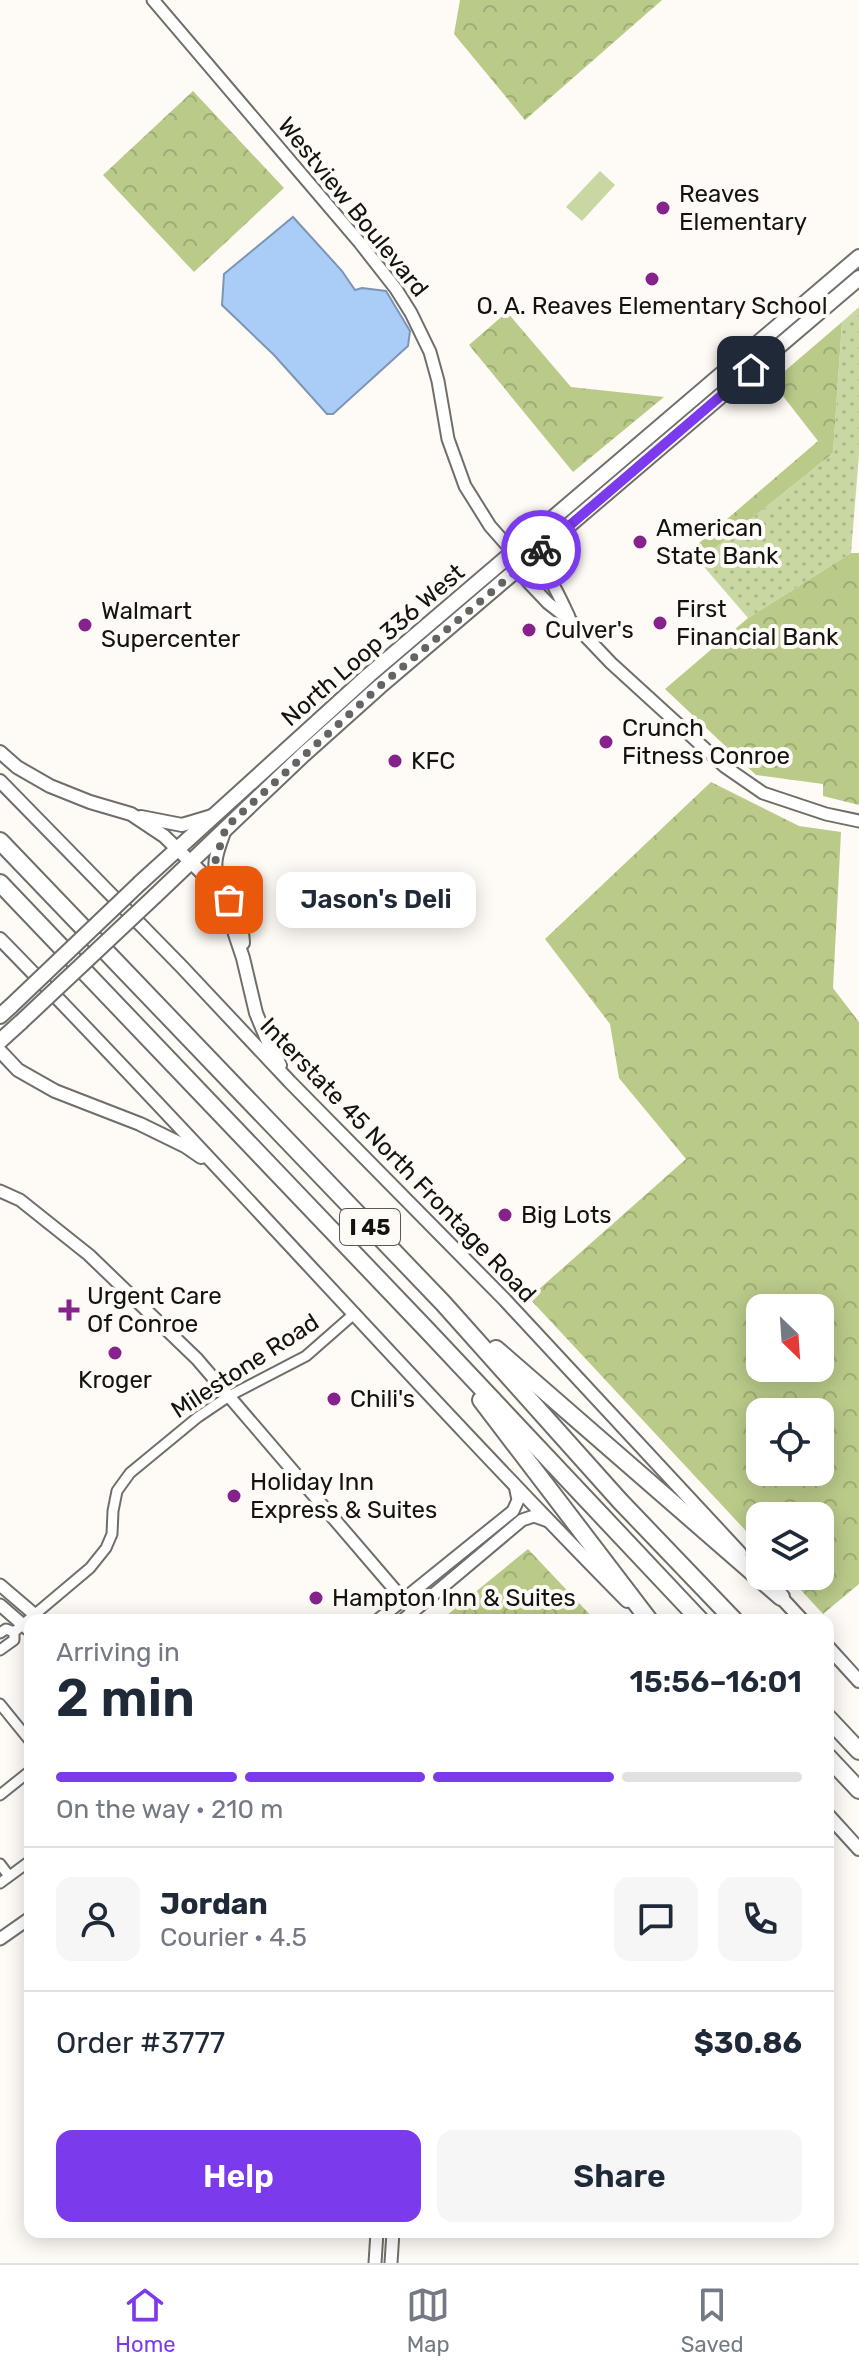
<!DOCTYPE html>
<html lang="en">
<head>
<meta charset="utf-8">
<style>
  body { margin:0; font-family:Rubik,sans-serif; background:#f6f6f7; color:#1f2937; height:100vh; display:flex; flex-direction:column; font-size:30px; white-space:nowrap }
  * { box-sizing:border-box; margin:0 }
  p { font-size:26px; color:#747a83 }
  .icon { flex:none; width:44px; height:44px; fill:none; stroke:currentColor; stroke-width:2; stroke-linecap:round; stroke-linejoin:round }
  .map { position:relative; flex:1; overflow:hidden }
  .side { position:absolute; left:24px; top:1614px; width:810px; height:624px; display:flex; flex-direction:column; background:#fff; border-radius:16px; box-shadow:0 4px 20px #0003 }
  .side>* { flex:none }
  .needle { width:52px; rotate:155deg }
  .fabs { position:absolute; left:746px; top:1294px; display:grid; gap:16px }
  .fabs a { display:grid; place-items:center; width:88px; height:88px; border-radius:16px; background:#fff; box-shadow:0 4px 20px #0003; font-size:40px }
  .pin { position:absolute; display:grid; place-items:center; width:68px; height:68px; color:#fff; margin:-34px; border-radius:16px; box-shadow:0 4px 12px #0006 }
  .courier { position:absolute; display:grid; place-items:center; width:80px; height:80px; margin:-40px; border:6px solid #7c3aed; border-radius:50%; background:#fff; color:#222; box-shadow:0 2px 10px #0007 }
  .bubble { position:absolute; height:56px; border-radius:16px; background:#fff; box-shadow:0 4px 20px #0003; font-size:26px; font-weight:600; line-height:56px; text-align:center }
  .head em { font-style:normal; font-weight:600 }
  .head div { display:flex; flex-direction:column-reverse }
  .head { display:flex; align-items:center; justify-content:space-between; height:136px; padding:0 32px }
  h1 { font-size:52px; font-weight:600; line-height:60px }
  .bar { display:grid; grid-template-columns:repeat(4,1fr); gap:12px 8px; align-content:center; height:96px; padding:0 32px }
  .bar i { height:10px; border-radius:6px; background:#e0e1e3 }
  .bar .current { background:#7c3aed }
  .bar p { grid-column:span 4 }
  .line { display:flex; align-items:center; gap:20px; padding:0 32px; border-top:2px solid #e0e1e3 }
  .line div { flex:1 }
  .round { display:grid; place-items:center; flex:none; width:84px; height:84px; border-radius:16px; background:#f6f6f7 }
  .action { display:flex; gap:16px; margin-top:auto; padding:16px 32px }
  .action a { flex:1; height:92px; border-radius:16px; background:#7c3aed; color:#fff; font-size:32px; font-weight:600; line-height:92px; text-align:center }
  .action a+a { background:#f6f6f7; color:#1f2937 }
  .menu { display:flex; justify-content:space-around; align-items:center; height:112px; border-top:2px solid #e0e1e3; background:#fff; font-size:22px; color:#747a83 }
  .menu a { display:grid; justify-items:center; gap:4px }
  .menu .current { color:#7c3aed }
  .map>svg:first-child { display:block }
  .grass { fill:url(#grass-dots) }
  .forest { fill:url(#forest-crowns); fill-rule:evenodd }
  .garden { fill:#c9d8a3 }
  .water { fill:#aacdf8; stroke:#7d95b3; stroke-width:2 }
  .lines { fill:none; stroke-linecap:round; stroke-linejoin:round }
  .minor-casing { stroke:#716e6a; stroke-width:13 }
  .tertiary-casing { stroke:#716e6a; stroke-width:15 }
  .secondary-casing { stroke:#716e6a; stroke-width:16 }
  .primary-casing { stroke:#716e6a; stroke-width:18 }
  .motorway-casing { stroke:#716e6a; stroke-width:20 }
  .minor { stroke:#fff; stroke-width:9 }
  .tertiary { stroke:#fff; stroke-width:11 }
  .secondary { stroke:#fff; stroke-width:12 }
  .primary { stroke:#fff; stroke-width:14 }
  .motorway { stroke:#fff; stroke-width:16 }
  .primary-bridge-casing { stroke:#716e6a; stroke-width:18; stroke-linecap:butt }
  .primary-bridge { stroke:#fff; stroke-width:14 }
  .done { stroke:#666461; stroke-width:8; stroke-dasharray:0 14.4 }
  .route { stroke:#7c3aed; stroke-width:10 }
  .poi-dot { fill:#85228b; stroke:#fefaf5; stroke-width:3 }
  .labels { text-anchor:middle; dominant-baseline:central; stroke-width:8; stroke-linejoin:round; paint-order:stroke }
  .shield { fill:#fefaf5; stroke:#5a5855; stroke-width:2 }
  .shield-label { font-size:22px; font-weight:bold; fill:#141311 }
  .poi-label { font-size:24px; fill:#141311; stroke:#fefaf5; text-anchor:start }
  .street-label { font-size:24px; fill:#141311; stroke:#fefaf5 }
</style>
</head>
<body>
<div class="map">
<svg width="859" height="2263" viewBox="0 0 859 2263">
  <defs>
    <pattern id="grass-dots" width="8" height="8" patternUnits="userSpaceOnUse" patternTransform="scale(2)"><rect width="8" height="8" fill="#c9d8a3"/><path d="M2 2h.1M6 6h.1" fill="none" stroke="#acb88b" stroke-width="1.8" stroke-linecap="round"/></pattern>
    <pattern id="forest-crowns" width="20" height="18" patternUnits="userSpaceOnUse" patternTransform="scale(2)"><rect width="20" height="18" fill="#b9ca89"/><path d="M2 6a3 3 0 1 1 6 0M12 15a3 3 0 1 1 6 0" fill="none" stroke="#9ead75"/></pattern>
  </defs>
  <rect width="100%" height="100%" fill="#fefaf5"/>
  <path class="grass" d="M 859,307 L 859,454 L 851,553 L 748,618 L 699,561 L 833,453 L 842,322 Z"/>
  <g class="forest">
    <path d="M 460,0 L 662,0 L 525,120 L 454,34 Z"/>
    <path d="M 193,91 L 284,188 L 194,272 L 103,175 Z"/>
    <path d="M 507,312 L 571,387 L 664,397 L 573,472 L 469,345 Z"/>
    <path d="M 842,322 L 833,453 L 699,561 L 691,550 L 818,441 L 772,382 Z"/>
    <path d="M 851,553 L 859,553 L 859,805 L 823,796 L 823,784 L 756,775 L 665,689 L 748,618 Z"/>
    <path d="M 711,782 L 799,826 L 841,832 L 833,988 L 859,1022 L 859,1584 L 823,1614 L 788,1576 L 820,1576 L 820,1516 L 760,1516 L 760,1546 L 529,1298 L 686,1159 L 619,1078 L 610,1024 L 545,939 ZM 760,1308 L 820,1308 L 820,1368 L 760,1368 ZM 760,1412 L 820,1412 L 820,1472 L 760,1472 Z"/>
    <path d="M 528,1549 L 595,1620 L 441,1620 Z"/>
  </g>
  <path class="garden" d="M 600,171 L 615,185 L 582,221 L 566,207 Z"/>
  <path class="water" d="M 293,217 L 342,271 L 355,290 L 362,288 L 386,291 L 410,331 L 408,346 L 333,414 L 327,414 L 274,355 L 222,305 L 224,274 Z"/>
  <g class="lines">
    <defs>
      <g id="minor">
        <path d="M 0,1633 L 6,1629 L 14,1632"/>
        <path d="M 0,1650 L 14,1640 L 14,1632 L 90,1568 L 106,1548 L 112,1534 L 113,1511 L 117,1491 L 130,1473 L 198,1417 L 229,1396 L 306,1356 L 355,1313"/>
        <path d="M 0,1704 L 30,1741"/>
        <path d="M 0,1795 L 30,1771"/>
        <path d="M 0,1864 L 9,1876"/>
        <path d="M 0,1883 L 30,1861"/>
      </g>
      <g id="tertiary">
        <path d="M 153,0 L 360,243 L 396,289 L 411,313 L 430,352 L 438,381 L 448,439 L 465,486 L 490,526 L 513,552 L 518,569 L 529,583 L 548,603 L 571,621 L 611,663 L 724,766 L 763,793 L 826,814 L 859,821"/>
        <path d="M 525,555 C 544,560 561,600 569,617"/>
        <path d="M 0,1191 L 20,1200 L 89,1255 L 197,1359 L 413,1611"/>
        <path d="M 0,1585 L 41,1620"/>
        <path d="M 0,1605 L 30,1631"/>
        <path d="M 378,1620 L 513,1511 L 518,1500 L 515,1485"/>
        <path d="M 403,1620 L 522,1520 L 534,1516 L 548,1521"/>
        <path d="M 0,1939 L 30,1918"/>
        <path d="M 375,2263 L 377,2232"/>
        <path d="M 391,2263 L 393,2232"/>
      </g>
      <g id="secondary">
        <path d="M 0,752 L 17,767 L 50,786 L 90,802 L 131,814 L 164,836 L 206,877 L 229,916 L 243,958 L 256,1013 L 268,1042 L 280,1065"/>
        <path d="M 0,781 L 181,966 L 290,1082 L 505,1300 L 740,1553"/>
        <path d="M 141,817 L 182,825 L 212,816"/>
        <path d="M 225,829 C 221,842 213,858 216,872 C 222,898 242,912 243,943"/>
        <path d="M 0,939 C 213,1156 413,1384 627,1601"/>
        <path d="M 0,1051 L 18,1070 L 55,1091 L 140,1124 L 185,1146 L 201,1157"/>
        <path d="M 777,1593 L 802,1620"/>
        <path d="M 828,1647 L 859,1681"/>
        <path d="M 828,1815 L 859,1849"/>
      </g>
      <g id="primary">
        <path d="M 140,883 L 369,675 L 859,257"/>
        <path d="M 155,896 L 303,755 L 379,687 L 859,278"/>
        <path d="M 0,1016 L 11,1006"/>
        <path d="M 0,1041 L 21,1022"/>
      </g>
      <g id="motorway">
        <path d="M 0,841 L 443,1303 L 620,1501 L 734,1620"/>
        <path d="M 0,883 L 426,1329 L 700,1620"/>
        <path d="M 496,1349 L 781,1597"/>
        <path d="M 481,1400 L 649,1620"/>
        <path d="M 828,1718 L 859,1751"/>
        <path d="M 828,1757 L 859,1790"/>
      </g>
    </defs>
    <use href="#minor" class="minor-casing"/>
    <use href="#tertiary" class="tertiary-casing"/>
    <use href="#secondary" class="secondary-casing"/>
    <use href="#primary" class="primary-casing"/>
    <use href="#motorway" class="motorway-casing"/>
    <use href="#minor" class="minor"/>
    <use href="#tertiary" class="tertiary"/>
    <use href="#secondary" class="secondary"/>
    <use href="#primary" class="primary"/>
    <use href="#motorway" class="motorway"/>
    <defs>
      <g id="primary-bridge">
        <path d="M 11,1006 L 140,883"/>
        <path d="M 21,1022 L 155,896"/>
      </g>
    </defs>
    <use href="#primary-bridge" class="primary-bridge-casing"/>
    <use href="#primary-bridge" class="primary-bridge"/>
  </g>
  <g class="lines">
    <path class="done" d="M 229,900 L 216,873 L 215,862 L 226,827 L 379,687 L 541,550"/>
    <path class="route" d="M 541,550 L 751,370"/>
  </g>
  <g class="poi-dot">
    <circle cx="663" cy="208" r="8"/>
    <circle cx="652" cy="279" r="8"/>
    <circle cx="640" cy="542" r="8"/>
    <circle cx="660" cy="623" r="8"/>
    <circle cx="85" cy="625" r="8"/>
    <circle cx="529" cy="630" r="8"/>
    <circle cx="606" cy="742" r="8"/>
    <circle cx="395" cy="761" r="8"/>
    <circle cx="505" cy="1215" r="8"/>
    <path d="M65 1298h8v8h8v8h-8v8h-8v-8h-8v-8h8z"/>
    <circle cx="115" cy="1353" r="8"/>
    <circle cx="334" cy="1399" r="8"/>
    <circle cx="234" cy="1496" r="8"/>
    <circle cx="316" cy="1598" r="8"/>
  </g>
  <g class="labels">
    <rect class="shield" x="340" y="1209" width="60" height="36" rx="6"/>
    <g class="shield-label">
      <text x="370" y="1227">I 45</text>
    </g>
    <g class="poi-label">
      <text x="679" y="194">Reaves<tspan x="679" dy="28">Elementary</tspan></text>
      <text x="652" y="306" text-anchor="middle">O. A. Reaves Elementary School</text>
      <text x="656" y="528">American<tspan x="656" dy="28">State Bank</tspan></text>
      <text x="676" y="609">First<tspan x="676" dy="28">Financial Bank</tspan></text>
      <text x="101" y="611">Walmart<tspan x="101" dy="28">Supercenter</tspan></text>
      <text x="545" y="630">Culver's</text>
      <text x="622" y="728">Crunch<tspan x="622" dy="28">Fitness Conroe</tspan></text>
      <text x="411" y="761">KFC</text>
      <text x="521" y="1215">Big Lots</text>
      <text x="87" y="1296">Urgent Care<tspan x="87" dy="28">Of Conroe</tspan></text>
      <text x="115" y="1380" text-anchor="middle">Kroger</text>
      <text x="350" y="1399">Chili's</text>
      <text x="250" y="1482">Holiday Inn<tspan x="250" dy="28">Express &amp; Suites</tspan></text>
      <text x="332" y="1598">Hampton Inn &amp; Suites</text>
    </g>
    <g class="street-label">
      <text transform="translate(353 207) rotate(51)">Westview Boulevard</text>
      <text transform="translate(373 645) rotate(-41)">North Loop 336 West</text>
      <text transform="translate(398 1160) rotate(46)">Interstate 45 North Frontage Road</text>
      <text transform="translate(245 1366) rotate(-33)">Milestone Road</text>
    </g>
  </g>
</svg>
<div class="fabs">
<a><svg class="needle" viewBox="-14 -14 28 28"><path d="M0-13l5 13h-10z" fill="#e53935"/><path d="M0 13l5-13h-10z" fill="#747a83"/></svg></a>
<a><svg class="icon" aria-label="locate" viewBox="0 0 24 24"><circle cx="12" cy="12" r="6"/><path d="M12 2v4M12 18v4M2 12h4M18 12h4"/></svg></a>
<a><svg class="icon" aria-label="layers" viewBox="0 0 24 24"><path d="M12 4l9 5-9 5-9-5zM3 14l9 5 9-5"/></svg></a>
</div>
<div class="pin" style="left:229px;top:900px;background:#ea580c"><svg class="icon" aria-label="bag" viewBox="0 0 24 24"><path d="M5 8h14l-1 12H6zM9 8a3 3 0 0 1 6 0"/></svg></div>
<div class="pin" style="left:751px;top:370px;background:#1f2937"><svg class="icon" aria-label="home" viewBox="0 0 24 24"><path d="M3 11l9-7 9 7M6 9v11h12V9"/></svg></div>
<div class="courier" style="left:541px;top:550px"><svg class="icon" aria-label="bike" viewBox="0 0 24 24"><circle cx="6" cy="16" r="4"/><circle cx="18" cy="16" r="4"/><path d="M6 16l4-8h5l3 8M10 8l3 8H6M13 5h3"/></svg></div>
<div class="bubble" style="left:276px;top:872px;width:200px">Jason's Deli</div>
<section class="side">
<div class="head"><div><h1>2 min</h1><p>Arriving in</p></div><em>15:56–16:01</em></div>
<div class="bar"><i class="current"></i><i class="current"></i><i class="current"></i><i></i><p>On the way · 210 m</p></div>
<div class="line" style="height:144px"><a class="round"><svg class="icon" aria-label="person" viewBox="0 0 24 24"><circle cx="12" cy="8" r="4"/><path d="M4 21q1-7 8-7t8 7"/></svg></a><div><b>Jordan</b><p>Courier · 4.5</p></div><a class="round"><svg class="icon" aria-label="chat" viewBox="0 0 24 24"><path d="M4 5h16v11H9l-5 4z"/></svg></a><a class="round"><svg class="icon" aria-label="phone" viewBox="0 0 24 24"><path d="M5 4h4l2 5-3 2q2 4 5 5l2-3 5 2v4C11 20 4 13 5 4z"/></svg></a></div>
<div class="line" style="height:104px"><div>Order #3777</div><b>$30.86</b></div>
<div class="action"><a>Help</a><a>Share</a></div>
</section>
</div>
<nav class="menu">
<a class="current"><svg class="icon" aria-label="home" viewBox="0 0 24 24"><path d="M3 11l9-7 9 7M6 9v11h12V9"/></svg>Home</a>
<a><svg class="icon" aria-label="map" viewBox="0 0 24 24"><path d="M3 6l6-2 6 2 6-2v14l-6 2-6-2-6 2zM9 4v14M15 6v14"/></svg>Map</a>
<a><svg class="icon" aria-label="saved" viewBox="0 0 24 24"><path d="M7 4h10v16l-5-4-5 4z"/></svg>Saved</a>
</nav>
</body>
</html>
